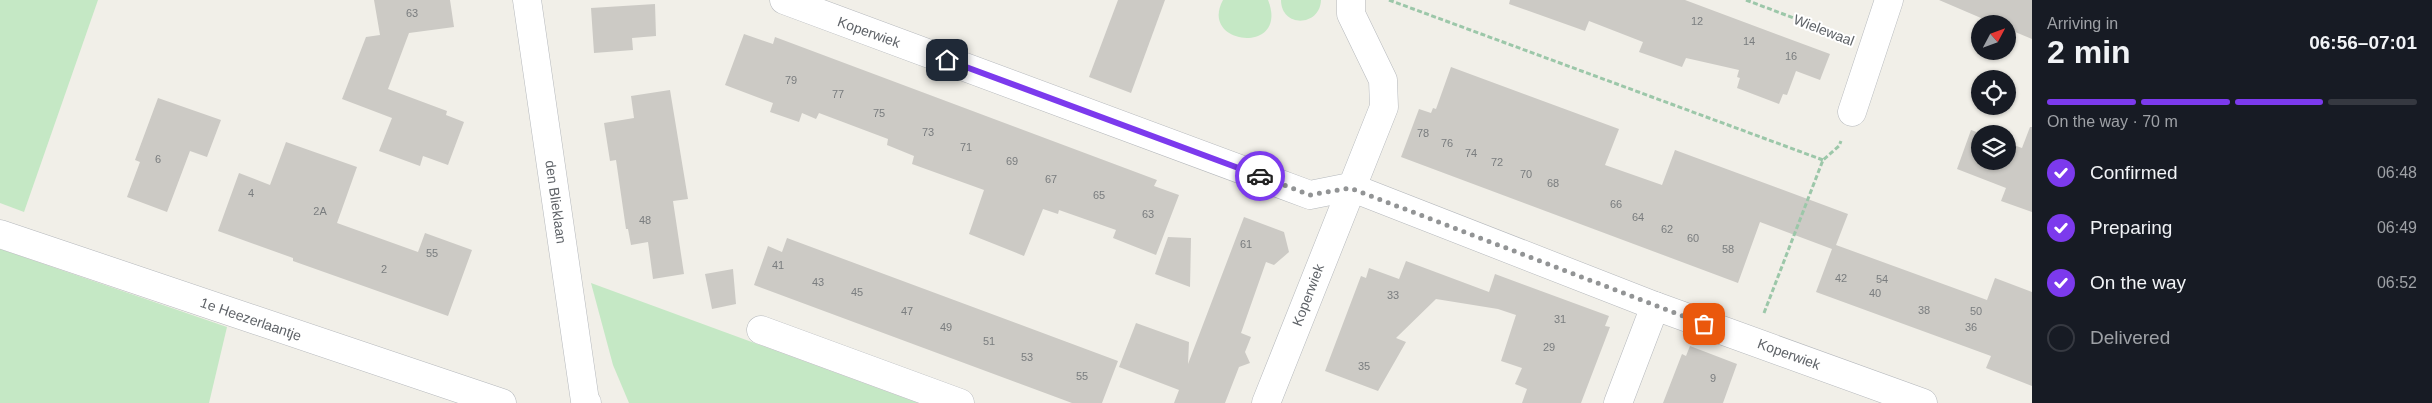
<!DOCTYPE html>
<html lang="en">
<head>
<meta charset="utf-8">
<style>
  body { margin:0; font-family:Arial,sans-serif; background:#20242c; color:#f1f3f6; height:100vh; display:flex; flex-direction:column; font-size:19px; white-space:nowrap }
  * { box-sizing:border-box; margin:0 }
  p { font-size:16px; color:#9ea1a6 }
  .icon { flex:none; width:28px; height:28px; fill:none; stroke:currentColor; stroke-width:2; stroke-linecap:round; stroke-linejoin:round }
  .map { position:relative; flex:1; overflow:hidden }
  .panel { display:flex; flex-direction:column; background:#171b24; width:400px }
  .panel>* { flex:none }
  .needle { width:32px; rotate:49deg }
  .buttons { position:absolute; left:1971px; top:15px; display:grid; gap:10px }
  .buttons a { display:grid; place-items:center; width:45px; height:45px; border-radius:50%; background:#171b24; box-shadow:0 1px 4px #0004; font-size:25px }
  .pin { position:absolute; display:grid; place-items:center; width:42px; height:42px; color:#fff; margin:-21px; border-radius:10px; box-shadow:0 2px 8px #0006 }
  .courier { position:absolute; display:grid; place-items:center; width:50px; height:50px; margin:-25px; border:4px solid #7c3aed; border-radius:50%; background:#fff; color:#222; box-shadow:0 1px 6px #0007 }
  .overview em { font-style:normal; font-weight:800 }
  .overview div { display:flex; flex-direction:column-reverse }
  .overview { display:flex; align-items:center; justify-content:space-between; height:85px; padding:0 15px }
  h1 { font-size:32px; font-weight:800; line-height:38px }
  .bar { display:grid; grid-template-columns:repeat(4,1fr); gap:8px 5px; align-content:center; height:60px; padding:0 15px }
  .bar i { height:6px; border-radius:4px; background:#363941 }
  .bar .current { background:#7c3aed }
  .bar p { grid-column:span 4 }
  ol { padding:0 15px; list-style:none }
  li { display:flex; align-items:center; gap:15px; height:55px }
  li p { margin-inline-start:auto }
  li .icon { padding:5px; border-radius:50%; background:#7c3aed; color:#fff; stroke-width:4 }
  li:last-child { color:#9ea1a6 }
  li i { width:28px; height:28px; border:2px solid #363941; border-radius:50% }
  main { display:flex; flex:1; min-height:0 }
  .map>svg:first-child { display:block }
  .green { fill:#c5e8c5 }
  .building { fill:#cccac5 }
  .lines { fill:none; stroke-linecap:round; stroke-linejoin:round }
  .minor-casing { stroke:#b5b8bc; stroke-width:29 }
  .path { stroke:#9cc7a9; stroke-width:3; stroke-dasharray:5 2.5; stroke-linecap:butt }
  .minor { stroke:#fff; stroke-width:28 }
  .done { stroke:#929495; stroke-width:5; stroke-dasharray:0 9 }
  .route { stroke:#7c3aed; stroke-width:6 }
  .labels { text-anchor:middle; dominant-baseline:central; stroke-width:4; stroke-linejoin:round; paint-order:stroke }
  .number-label { font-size:11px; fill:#7a7d7f }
  .street-label { font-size:14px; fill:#5f6368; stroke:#fff }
</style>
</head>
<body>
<main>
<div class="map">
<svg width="2032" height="403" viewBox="0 0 2032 403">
  <rect width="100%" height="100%" fill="#f1efe8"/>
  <g class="green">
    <path d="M 0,0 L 98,0 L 24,212 L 0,203 Z"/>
    <path d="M 1223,0 L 1268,0 C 1290,55 1198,46 1223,0 Z"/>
    <path d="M 1281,0 L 1321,0 C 1320,27 1281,28 1281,0 Z"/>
    <path d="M 0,249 L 227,327 L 209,403 L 0,403 Z"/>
    <path d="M 591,283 L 918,403 L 629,403 L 613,365 Z"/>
  </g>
  <g class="building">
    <path d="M 374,0 L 450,0 L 454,27 L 409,33 L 388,89 L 447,111 L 446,115 L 464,122 L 448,165 L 423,156 L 420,166 L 379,151 L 392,118 L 342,99 L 366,37 L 380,35 Z"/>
    <path d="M 1118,0 L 1165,0 L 1131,93 L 1089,77 Z"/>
    <path d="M 1510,0 L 1685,0 L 1830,54 L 1820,80 L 1796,71 L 1787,95 L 1783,94 L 1779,104 L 1737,88 L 1740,78 L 1737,77 L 1739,70 L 1686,58 L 1682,67 L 1639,52 L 1643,42 L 1589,21 L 1585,31 L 1509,4 Z"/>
    <path d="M 1939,0 L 2032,0 L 2032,39 L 2008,29 L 2008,24 L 1995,24 Z"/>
    <path d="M 655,4 L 656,36 L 632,38 L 633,50 L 594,53 L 591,8 Z"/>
    <path d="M 744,34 L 773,44 L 775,37 L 1157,180 L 1154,186 L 1179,195 L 1156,255 L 1113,238 L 1116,230 L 1059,210 L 1058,214 L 1043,209 L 1024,256 L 969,234 L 984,190 L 912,164 L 914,156 L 887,145 L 888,139 L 819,113 L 816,119 L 802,113 L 799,122 L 770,112 L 773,103 L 725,85 Z"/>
    <path d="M 1451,67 L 1619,129 L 1605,165 L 1662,185 L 1675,150 L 1848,214 L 1836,245 L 1987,300 L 1995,278 L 2032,292 L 2032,386 L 1986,368 L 1991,356 L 1816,292 L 1832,249 L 1760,222 L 1738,283 L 1401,157 L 1419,109 L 1431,113 L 1433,108 L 1436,109 Z"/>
    <path d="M 670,90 L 688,199 L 673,201 L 684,274 L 653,279 L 648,242 L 631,245 L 628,229 L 626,229 L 616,160 L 610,161 L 604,123 L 634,118 L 631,96 Z"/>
    <path d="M 158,98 L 221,120 L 207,157 L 190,151 L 167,212 L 127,197 L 140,162 L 135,160 Z"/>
    <path d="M 2030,127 L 2032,127 L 2032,212 L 2001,201 L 2006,188 L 1957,169 L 1971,130 L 1982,134 L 1980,134 L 1980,161 L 2008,161 L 2008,143 L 2022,148 Z"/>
    <path d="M 286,142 L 357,167 L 337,223 L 418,252 L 425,233 L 472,250 L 448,316 L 293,261 L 293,258 L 218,231 L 239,173 L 270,185 Z"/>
    <path d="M 1244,217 L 1284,232 L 1289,252 L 1274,265 L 1266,262 L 1241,333 L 1251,337 L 1245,352 L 1250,363 L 1239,367 L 1225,403 L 1174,403 L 1179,390 L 1119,367 L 1136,323 L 1189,342 L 1188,364 Z"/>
    <path d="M 1168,237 L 1191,238 L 1190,287 L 1155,274 Z"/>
    <path d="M 787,238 L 1118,361 L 1102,403 L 1072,403 L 754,285 L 768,246 L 782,252 Z"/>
    <path d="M 1406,261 L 1489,292 L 1495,274 L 1609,316 L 1605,326 L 1610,327 L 1581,403 L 1522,403 L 1527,389 L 1515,384 L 1522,368 L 1501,361 L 1516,315 L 1498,309 L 1436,299 L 1396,338 L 1406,342 L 1378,391 L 1325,371 L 1361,276 L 1366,278 L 1369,268 L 1399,279 Z"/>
    <path d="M 733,269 L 736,304 L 712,309 L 705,274 Z"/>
    <path d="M 1690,346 L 1737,364 L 1723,403 L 1663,403 L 1682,354 L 1686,356 Z"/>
  </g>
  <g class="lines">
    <defs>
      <g id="minor">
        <path d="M 527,0 L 585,401 L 587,403"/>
        <path d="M 784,0 L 1310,195 L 1350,187 L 1655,306 L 1923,403"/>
        <path d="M 1852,112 L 1889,0"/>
        <path d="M 0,234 L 502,403"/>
        <path d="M 761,330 L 960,403"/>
        <path d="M 1266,403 L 1384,107 L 1383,80 L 1351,14 L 1351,0"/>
        <path d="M 1618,403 L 1655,306"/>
      </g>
    </defs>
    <use href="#minor" class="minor-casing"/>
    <g class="path">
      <path d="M 1389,0 L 1823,160"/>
      <path d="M 1746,0 L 1844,37"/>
      <path d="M 1764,313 L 1823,160 L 1839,146 L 1841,141"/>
    </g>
    <use href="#minor" class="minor"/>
  </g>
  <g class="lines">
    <path class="done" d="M 1260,176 L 1310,195 L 1350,188 L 1704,324"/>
    <path class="route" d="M 947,60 L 1260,176"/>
  </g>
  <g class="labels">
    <g class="number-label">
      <text x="412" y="13">63</text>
      <text x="1697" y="21">12</text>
      <text x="1749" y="41">14</text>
      <text x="1791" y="56">16</text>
      <text x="791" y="80">79</text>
      <text x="838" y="94">77</text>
      <text x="879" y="113">75</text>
      <text x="928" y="132">73</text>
      <text x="1423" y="133">78</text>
      <text x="1447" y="143">76</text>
      <text x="966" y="147">71</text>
      <text x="1471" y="153">74</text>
      <text x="158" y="159">6</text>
      <text x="1012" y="161">69</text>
      <text x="1497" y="162">72</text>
      <text x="1526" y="174">70</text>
      <text x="1051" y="179">67</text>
      <text x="1553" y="183">68</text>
      <text x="251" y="193">4</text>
      <text x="1099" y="195">65</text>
      <text x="1616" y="204">66</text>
      <text x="320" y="211">2A</text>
      <text x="1148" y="214">63</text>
      <text x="1638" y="217">64</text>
      <text x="645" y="220">48</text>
      <text x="1667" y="229">62</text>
      <text x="1693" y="238">60</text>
      <text x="1246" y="244">61</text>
      <text x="1728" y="249">58</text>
      <text x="432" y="253">55</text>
      <text x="778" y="265">41</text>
      <text x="384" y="269">2</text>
      <text x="1841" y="278">42</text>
      <text x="1882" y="279">54</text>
      <text x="818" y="282">43</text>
      <text x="857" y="292">45</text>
      <text x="1875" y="293">40</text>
      <text x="1393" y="295">33</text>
      <text x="1924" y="310">38</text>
      <text x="907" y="311">47</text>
      <text x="1976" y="311">50</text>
      <text x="1560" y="319">31</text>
      <text x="946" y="327">49</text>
      <text x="1971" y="327">36</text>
      <text x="989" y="341">51</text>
      <text x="1549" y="347">29</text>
      <text x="1027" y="357">53</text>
      <text x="1364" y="366">35</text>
      <text x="1082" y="376">55</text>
      <text x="1713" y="378">9</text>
    </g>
    <g class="street-label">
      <text transform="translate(1824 30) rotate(21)">Wielewaal</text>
      <text transform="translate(869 32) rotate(20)">Koperwiek</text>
      <text transform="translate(556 202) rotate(82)">den Blieklaan</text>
      <text transform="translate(1308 295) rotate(-69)">Koperwiek</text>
      <text transform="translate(251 319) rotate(19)">1e Heezerlaantje</text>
      <text transform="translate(1789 354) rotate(20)">Koperwiek</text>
    </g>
  </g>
</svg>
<div class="buttons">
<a><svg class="needle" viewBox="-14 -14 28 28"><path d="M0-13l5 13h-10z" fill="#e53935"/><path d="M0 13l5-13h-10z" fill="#9ea1a6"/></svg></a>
<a><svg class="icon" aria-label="locate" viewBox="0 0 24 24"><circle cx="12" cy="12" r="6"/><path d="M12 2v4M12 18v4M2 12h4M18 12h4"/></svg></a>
<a><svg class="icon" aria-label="layers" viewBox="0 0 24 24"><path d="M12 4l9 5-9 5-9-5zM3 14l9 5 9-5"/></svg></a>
</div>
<div class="pin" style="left:1704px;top:324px;background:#ea580c"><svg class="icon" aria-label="bag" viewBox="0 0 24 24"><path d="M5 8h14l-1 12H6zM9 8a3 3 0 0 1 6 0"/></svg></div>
<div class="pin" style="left:947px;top:60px;background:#1f2937"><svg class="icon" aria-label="home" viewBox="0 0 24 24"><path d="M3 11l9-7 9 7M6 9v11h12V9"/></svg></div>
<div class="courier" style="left:1260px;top:176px"><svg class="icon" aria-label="car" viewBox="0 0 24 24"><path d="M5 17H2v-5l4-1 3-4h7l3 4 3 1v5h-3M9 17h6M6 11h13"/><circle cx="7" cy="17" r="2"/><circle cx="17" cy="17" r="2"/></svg></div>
</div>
<section class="panel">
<div class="overview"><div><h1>2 min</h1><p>Arriving in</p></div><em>06:56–07:01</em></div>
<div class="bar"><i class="current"></i><i class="current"></i><i class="current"></i><i></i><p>On the way · 70 m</p></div>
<ol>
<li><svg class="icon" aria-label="check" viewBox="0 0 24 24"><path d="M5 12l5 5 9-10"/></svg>Confirmed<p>06:48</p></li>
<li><svg class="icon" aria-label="check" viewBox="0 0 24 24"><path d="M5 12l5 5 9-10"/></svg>Preparing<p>06:49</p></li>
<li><svg class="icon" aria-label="check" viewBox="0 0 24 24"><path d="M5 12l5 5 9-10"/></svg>On the way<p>06:52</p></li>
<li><i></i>Delivered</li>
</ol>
</section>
</main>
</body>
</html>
